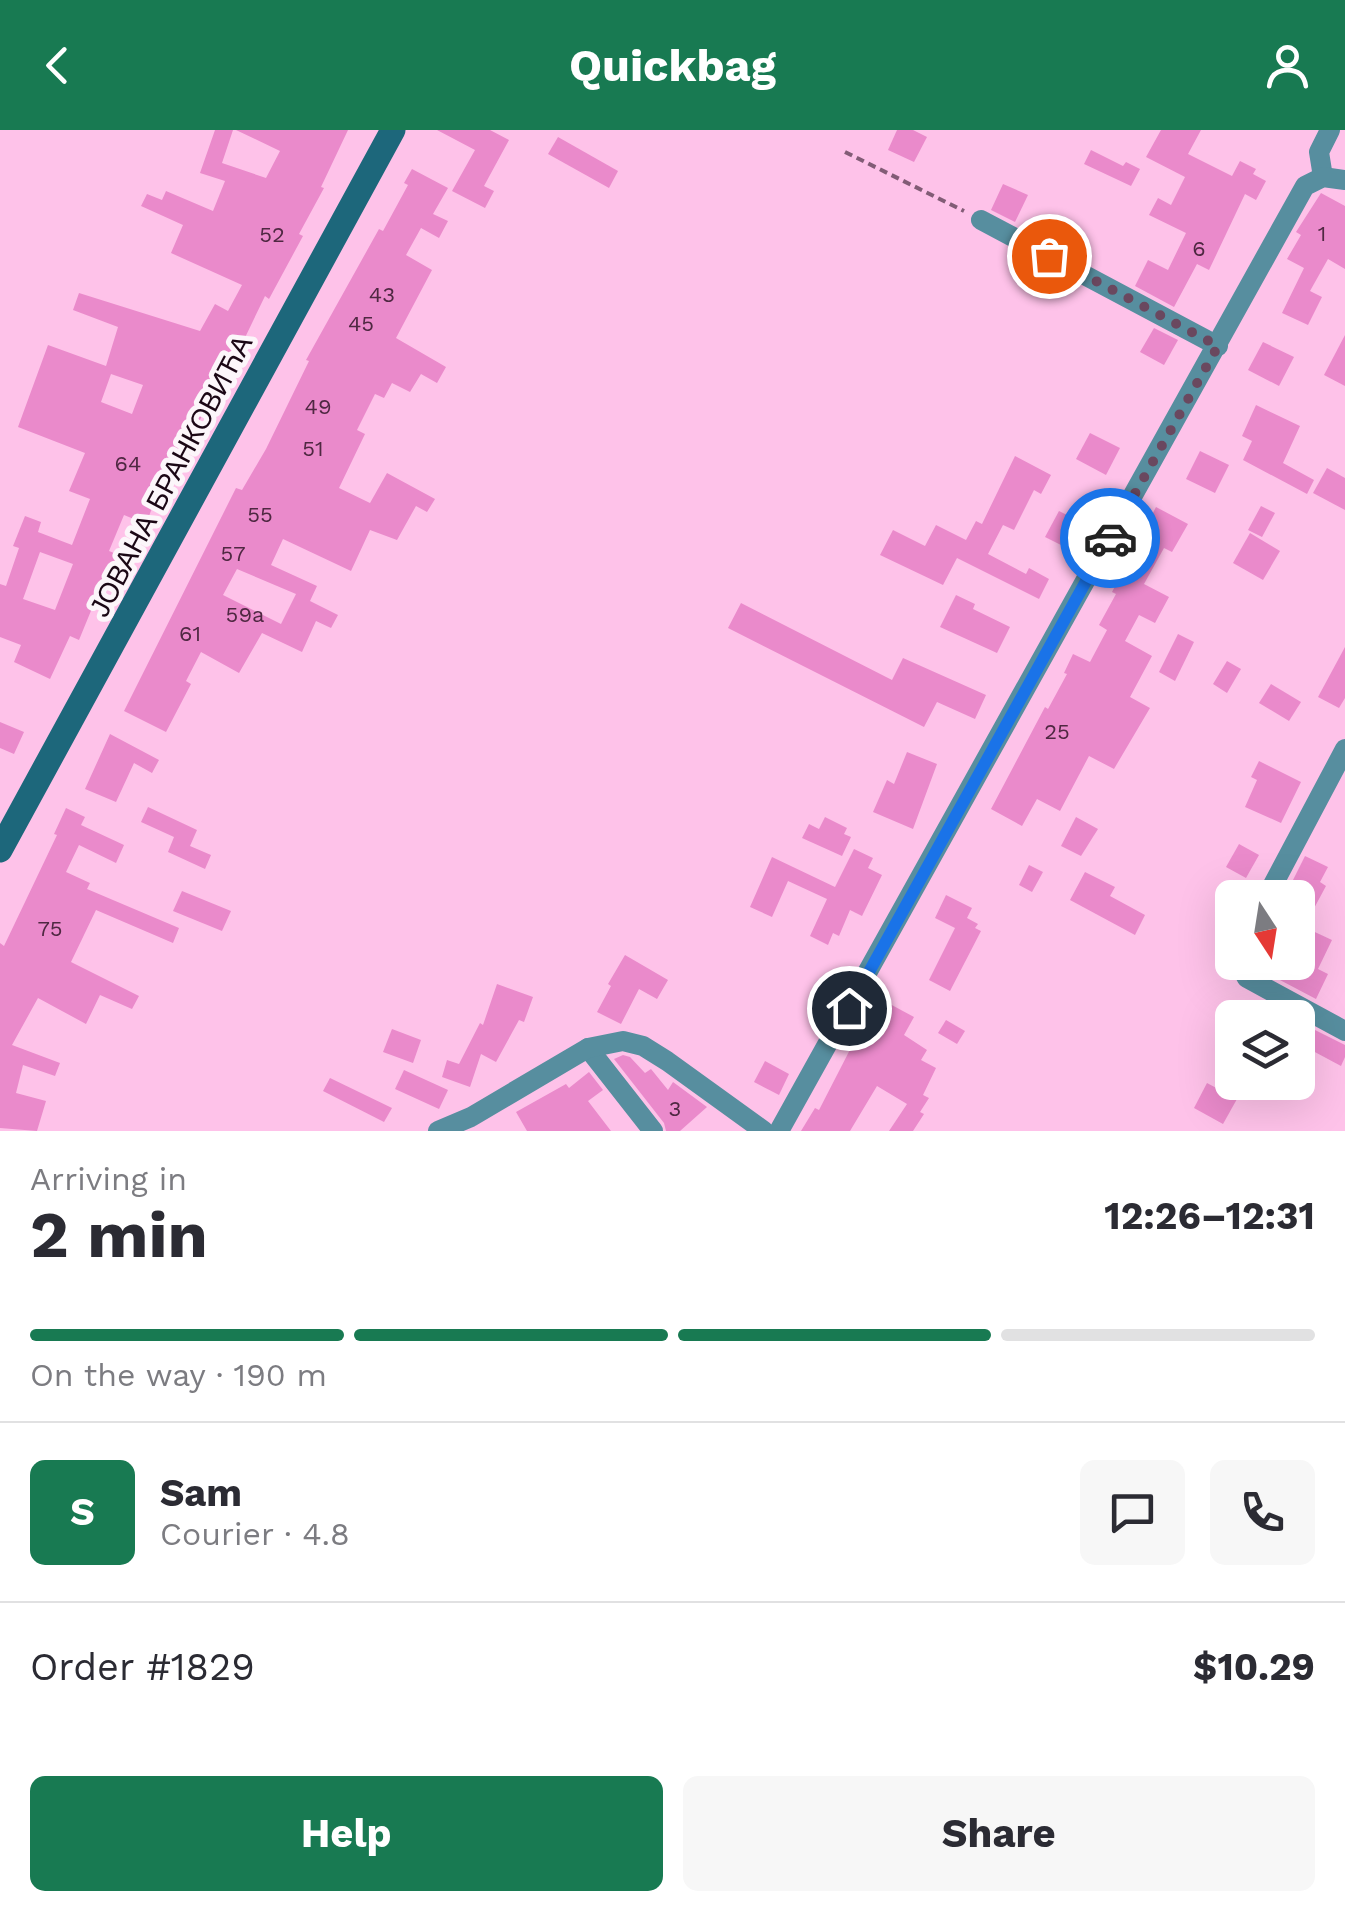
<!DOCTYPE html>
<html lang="en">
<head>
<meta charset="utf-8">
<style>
  body { margin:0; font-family:"Work Sans",sans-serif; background:#f7f7f7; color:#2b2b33; height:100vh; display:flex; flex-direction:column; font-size:38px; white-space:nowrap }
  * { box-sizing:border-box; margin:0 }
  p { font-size:32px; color:#7c7c81 }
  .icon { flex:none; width:55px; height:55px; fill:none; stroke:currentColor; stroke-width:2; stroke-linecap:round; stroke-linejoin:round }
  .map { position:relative; height:1001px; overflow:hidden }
  .drawer { display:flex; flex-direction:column; background:#fff; flex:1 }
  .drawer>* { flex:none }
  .needle { width:65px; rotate:168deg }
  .fabs { position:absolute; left:1215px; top:750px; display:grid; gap:20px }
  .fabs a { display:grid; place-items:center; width:100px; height:100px; border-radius:15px; background:#fff; box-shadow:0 10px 40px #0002; font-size:50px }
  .pin { position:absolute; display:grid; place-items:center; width:85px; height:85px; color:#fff; margin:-42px; border:5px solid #fff; border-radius:50%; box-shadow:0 2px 10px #0007 }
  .courier { position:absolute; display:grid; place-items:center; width:100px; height:100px; margin:-50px; border:8px solid #1a73e8; border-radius:50%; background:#fff; color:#222; box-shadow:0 2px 12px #0007 }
  .overview em { font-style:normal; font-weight:700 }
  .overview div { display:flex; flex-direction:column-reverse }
  .overview { display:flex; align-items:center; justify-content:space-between; height:170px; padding:0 30px }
  h1 { font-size:65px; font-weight:700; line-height:75px }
  .bar { display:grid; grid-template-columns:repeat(4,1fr); gap:15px 10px; align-content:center; height:120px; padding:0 30px }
  .bar i { height:12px; border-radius:8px; background:#e1e1e2 }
  .bar .selected { background:#187a52 }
  .bar p { grid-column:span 4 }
  .line { display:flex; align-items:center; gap:25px; padding:0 30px; border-top:2px solid #e1e1e2 }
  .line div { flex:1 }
  .round { display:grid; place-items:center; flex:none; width:105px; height:105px; border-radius:15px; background:#f7f7f7 }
  .action { display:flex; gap:20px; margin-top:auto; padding:20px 30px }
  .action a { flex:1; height:115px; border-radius:15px; background:#187a52; color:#fff; font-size:40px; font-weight:700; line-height:115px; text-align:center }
  .action a+a { background:#f7f7f7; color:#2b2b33 }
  header { display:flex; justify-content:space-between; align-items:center; height:130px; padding:0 30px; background:#187a52; color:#fff; font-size:45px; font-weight:700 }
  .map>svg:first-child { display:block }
  .building { fill:#ea8acb; fill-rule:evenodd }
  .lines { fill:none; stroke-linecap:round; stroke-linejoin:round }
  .path { stroke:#825c76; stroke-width:4; stroke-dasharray:8 5; stroke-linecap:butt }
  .street { stroke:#578e9f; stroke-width:20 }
  .secondary { stroke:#1d677b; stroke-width:25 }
  .done { stroke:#6a485f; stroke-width:10; stroke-dasharray:0 18 }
  .route { stroke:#1a73e8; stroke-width:12 }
  .labels { text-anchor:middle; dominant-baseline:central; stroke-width:10; stroke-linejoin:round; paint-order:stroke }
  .number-label { font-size:22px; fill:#4f2842 }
  .street-label { font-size:28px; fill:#1b0715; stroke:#fcf6fa }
</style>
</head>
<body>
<header><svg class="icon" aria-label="back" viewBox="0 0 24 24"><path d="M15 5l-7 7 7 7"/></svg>Quickbag<svg class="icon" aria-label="person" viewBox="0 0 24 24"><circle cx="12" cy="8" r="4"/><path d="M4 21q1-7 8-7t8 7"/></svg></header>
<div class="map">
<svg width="1345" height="1001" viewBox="0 0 1345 1001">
  <rect width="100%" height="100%" fill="#fec2e9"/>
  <g class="building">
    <path d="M 215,0 L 233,0 L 222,33 L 266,48 L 280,21 L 236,0 L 348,0 L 321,57 L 324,58 L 299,104 L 303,106 L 269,169 L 265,166 L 227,245 L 206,285 L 203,283 L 185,325 L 174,320 L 146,394 L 124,385 L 109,421 L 119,425 L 101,473 L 95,471 L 79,510 L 70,506 L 50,549 L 14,532 L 21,515 L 0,507 L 0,454 L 6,456 L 19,418 L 13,416 L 25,386 L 41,392 L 38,402 L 72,415 L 90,369 L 69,361 L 85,323 L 18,297 L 48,215 L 106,236 L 118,197 L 73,180 L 79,163 L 200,201 L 215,174 L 228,181 L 242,155 L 171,123 L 183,95 L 141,76 L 147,64 L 162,70 L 166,61 L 213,81 L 225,51 L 200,43 ZM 111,244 L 143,255 L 132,284 L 101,272 ZM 40,422 L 73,434 L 55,480 L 23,469 Z"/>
    <path d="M 437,0 L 490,0 L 509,10 L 484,56 L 494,61 L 485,78 L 452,61 L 475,20 Z"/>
    <path d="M 897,0 L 913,0 L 927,7 L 914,32 L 888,20 Z"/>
    <path d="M 1161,0 L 1201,0 L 1188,24 L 1232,46 L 1240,31 L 1256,39 L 1253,44 L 1266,51 L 1256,70 L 1245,64 L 1209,140 L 1197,134 L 1174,177 L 1135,156 L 1148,130 L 1168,140 L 1186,103 L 1149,85 L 1158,68 L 1171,75 L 1185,47 L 1146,27 Z"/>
    <path d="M 558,7 L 618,41 L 609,58 L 548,24 Z"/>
    <path d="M 1091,20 L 1123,36 L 1126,32 L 1140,39 L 1131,56 L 1084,34 Z"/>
    <path d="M 412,39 L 448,58 L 433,84 L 448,91 L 439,108 L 421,98 L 406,125 L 432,140 L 396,208 L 446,237 L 437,253 L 421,244 L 410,262 L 392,253 L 384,268 L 375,264 L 357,300 L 365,304 L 339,358 L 370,373 L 387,343 L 435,369 L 427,382 L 416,376 L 397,410 L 370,400 L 351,441 L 283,409 L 271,435 L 317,456 L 310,471 L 338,485 L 331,498 L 316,491 L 302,522 L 262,503 L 239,543 L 201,522 L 186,551 L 191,554 L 166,602 L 124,581 L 236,358 L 242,360 L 266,319 L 309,231 L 306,230 L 379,99 L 383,101 L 408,55 L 404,53 ZM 237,439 L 296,464 L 281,494 L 223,465 Z"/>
    <path d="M 1003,54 L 1028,65 L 1015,92 L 991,80 Z"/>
    <path d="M 1321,63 L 1345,76 L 1345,139 L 1328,129 L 1310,161 L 1322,167 L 1308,195 L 1282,183 L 1304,138 L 1287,129 L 1301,105 L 1296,102 Z"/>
    <path d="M 1154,198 L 1178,210 L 1164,235 L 1140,222 Z"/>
    <path d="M 1345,205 L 1345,256 L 1324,245 Z"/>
    <path d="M 1263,212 L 1294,227 L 1279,256 L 1248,240 Z"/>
    <path d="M 1256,275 L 1300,296 L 1283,333 L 1314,350 L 1307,364 L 1243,330 L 1252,311 L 1242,306 Z"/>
    <path d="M 1090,303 L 1120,318 L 1106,345 L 1076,329 Z"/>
    <path d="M 1200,321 L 1229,335 L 1215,363 L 1186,349 Z"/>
    <path d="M 1015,326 L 1051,345 L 1041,364 L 1034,360 L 1014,400 L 1003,395 L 988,424 L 1026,444 L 1029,438 L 1049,449 L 1039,469 L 957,428 L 943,455 L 880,425 L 893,400 L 925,416 L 936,395 L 966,410 L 976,391 L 982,394 Z"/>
    <path d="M 1327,338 L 1345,348 L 1345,380 L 1313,363 Z"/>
    <path d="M 1261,376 L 1275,383 L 1262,407 L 1248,400 Z"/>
    <path d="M 1156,377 L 1188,394 L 1172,422 L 1164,418 L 1144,454 L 1169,467 L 1155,493 L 1139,485 L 1125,511 L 1152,526 L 1130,567 L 1150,578 L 1114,639 L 1089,626 L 1060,681 L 1037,669 L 1022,696 L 991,679 L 1045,577 L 1048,579 L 1067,544 L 1064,543 L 1073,524 L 1090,532 L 1107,500 L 1099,495 L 1116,464 L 1112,462 Z"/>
    <path d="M 1059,381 L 1081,392 L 1067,418 L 1045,407 Z"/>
    <path d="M 1250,403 L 1280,421 L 1263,450 L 1233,433 Z"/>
    <path d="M 956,465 L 975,474 L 973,479 L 1010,497 L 997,523 L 940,497 Z"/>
    <path d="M 741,473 L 892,550 L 903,528 L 986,565 L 975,589 L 937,572 L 924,597 L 728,498 Z"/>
    <path d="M 1178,504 L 1194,512 L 1175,551 L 1159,542 Z"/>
    <path d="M 1345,517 L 1345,568 L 1339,578 L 1318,567 Z"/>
    <path d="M 1227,531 L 1241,539 L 1227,563 L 1213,554 Z"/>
    <path d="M 1271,554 L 1301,572 L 1289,591 L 1259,573 Z"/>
    <path d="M 0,592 L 24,602 L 14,624 L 0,618 Z"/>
    <path d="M 110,604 L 159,630 L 152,643 L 134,633 L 116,672 L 85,659 Z"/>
    <path d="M 907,622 L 937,634 L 913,699 L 873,682 L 887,650 L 894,654 Z"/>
    <path d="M 1259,631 L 1301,652 L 1281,693 L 1245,677 L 1257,650 L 1251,647 Z"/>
    <path d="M 148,677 L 197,700 L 190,716 L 211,725 L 205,739 L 168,722 L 174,707 L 141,692 Z"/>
    <path d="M 66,678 L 85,687 L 81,695 L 124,715 L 116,733 L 79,715 L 66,742 L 90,753 L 87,759 L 179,798 L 173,813 L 96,780 L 71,832 L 139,866 L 132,879 L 100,865 L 86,894 L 38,868 L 12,915 L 60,933 L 55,946 L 23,935 L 16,963 L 46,971 L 37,1001 L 0,998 L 0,813 L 4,816 L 57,705 L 54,704 Z"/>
    <path d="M 825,687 L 847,698 L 844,704 L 851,707 L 842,726 L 802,708 L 809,694 L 819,699 Z"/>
    <path d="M 1076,687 L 1098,699 L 1081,726 L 1061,716 Z"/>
    <path d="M 1239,714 L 1259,725 L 1246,748 L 1226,737 Z"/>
    <path d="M 854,719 L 873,728 L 868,738 L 882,745 L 862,786 L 850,780 L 839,806 L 833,803 L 828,815 L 810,806 L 827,769 L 788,751 L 772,787 L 750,777 L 772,727 L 835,757 Z"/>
    <path d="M 1305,726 L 1328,737 L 1320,752 L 1326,756 L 1304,797 L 1332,810 L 1318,839 L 1328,844 L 1316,869 L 1257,838 L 1254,832 L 1298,832 L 1298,768 L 1284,768 Z"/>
    <path d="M 1029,735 L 1043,742 L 1032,762 L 1019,755 Z"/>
    <path d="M 1085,742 L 1115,757 L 1110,766 L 1145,785 L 1135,805 L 1070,770 Z"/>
    <path d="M 182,761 L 231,781 L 222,801 L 173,781 Z"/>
    <path d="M 946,765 L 972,778 L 967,788 L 978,794 L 975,798 L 981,801 L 950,861 L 929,850 L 955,798 L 935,788 Z"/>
    <path d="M 625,825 L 668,850 L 657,869 L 639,859 L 621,894 L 597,882 L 611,856 L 608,854 Z"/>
    <path d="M 497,854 L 533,867 L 524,892 L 519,890 L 496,932 L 481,924 L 470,957 L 442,947 L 447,930 L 459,934 L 480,893 L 483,895 Z"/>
    <path d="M 888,873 L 914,887 L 904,905 L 927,920 L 921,930 L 936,938 L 923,965 L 929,968 L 920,982 L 924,984 L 913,1001 L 889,1001 L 907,974 L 877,956 L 850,1001 L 801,1001 L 815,978 L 819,980 L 856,908 L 865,913 Z"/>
    <path d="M 946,890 L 965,901 L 957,914 L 938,903 Z"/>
    <path d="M 1303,894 L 1345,915 L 1345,927 L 1341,936 L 1298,913 Z"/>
    <path d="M 392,899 L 421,910 L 413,933 L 383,922 Z"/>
    <path d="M 623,925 L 630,927 L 645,943 L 651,939 L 668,960 L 673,952 L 707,977 L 680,1001 L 666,1001 L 664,993 L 614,929 Z"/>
    <path d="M 765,931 L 789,944 L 779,965 L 754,952 Z"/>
    <path d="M 404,940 L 448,960 L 439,979 L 395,959 Z"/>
    <path d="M 589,942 L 603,960 L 588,971 L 611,1001 L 527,1001 L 516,982 L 566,954 L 569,958 Z"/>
    <path d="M 330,948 L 392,978 L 384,992 L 323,961 Z"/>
    <path d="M 1207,953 L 1237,969 L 1223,994 L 1194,978 Z"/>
  </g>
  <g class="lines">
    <path class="path" d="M 845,22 L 964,81"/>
    <g class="street">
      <path d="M 1323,47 L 1319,22 L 1330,0"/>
      <path d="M 981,90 L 1218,216"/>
      <path d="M 1266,768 L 1345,619"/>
      <path d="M 1238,832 L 1247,848 L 1345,901"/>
      <path d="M 588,918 L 653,1001"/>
      <path d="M 438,1001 L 471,987 L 588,918 L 623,911 L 643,916 L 667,931 L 764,1001"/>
      <path d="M 779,1001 L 1305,56 L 1323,47 L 1345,50"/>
    </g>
    <path class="secondary" d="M 0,720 L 393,0"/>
  </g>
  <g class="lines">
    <path class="done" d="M 1049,126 L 1218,216 L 1110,408"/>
    <path class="route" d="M 849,878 L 1110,408"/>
  </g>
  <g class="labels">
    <g class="number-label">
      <text x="1322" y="103">1</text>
      <text x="272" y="104">52</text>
      <text x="1199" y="118">6</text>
      <text x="382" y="164">43</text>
      <text x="361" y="193">45</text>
      <text x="318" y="276">49</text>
      <text x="313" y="318">51</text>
      <text x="128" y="333">64</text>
      <text x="260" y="384">55</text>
      <text x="233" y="423">57</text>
      <text x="245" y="484">59a</text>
      <text x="190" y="503">61</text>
      <text x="1057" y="601">25</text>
      <text x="50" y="798">75</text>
      <text x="675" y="978">3</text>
    </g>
    <g class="street-label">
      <text transform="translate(171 346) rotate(-62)">ЈОВАНА БРАНКОВИЋА</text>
    </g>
  </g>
</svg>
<div class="fabs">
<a><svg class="needle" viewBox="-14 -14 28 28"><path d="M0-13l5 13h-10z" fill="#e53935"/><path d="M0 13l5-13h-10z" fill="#7c7c81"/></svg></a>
<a><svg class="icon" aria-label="layers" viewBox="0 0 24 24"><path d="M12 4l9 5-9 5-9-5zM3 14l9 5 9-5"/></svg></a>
</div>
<div class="pin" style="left:1049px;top:126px;background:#ea580c"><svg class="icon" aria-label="bag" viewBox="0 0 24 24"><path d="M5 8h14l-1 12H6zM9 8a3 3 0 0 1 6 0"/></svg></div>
<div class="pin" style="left:849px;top:878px;background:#1f2937"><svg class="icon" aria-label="home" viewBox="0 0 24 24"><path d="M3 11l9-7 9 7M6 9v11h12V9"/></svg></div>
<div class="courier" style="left:1110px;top:408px"><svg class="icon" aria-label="car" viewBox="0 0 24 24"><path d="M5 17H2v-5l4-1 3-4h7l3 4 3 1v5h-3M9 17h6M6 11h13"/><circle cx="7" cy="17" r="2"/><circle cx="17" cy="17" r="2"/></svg></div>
</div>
<section class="drawer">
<div class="overview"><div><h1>2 min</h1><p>Arriving in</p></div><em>12:26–12:31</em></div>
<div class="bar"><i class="selected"></i><i class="selected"></i><i class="selected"></i><i></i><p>On the way · 190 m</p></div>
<div class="line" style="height:180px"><b class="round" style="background:#187a52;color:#fff">S</b><div><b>Sam</b><p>Courier · 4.8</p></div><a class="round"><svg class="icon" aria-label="chat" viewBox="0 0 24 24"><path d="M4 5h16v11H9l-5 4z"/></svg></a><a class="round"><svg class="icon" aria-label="phone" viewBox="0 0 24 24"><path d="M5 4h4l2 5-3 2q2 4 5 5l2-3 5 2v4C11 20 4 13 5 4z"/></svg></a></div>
<div class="line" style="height:130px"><div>Order #1829</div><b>$10.29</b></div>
<div class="action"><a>Help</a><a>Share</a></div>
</section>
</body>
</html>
